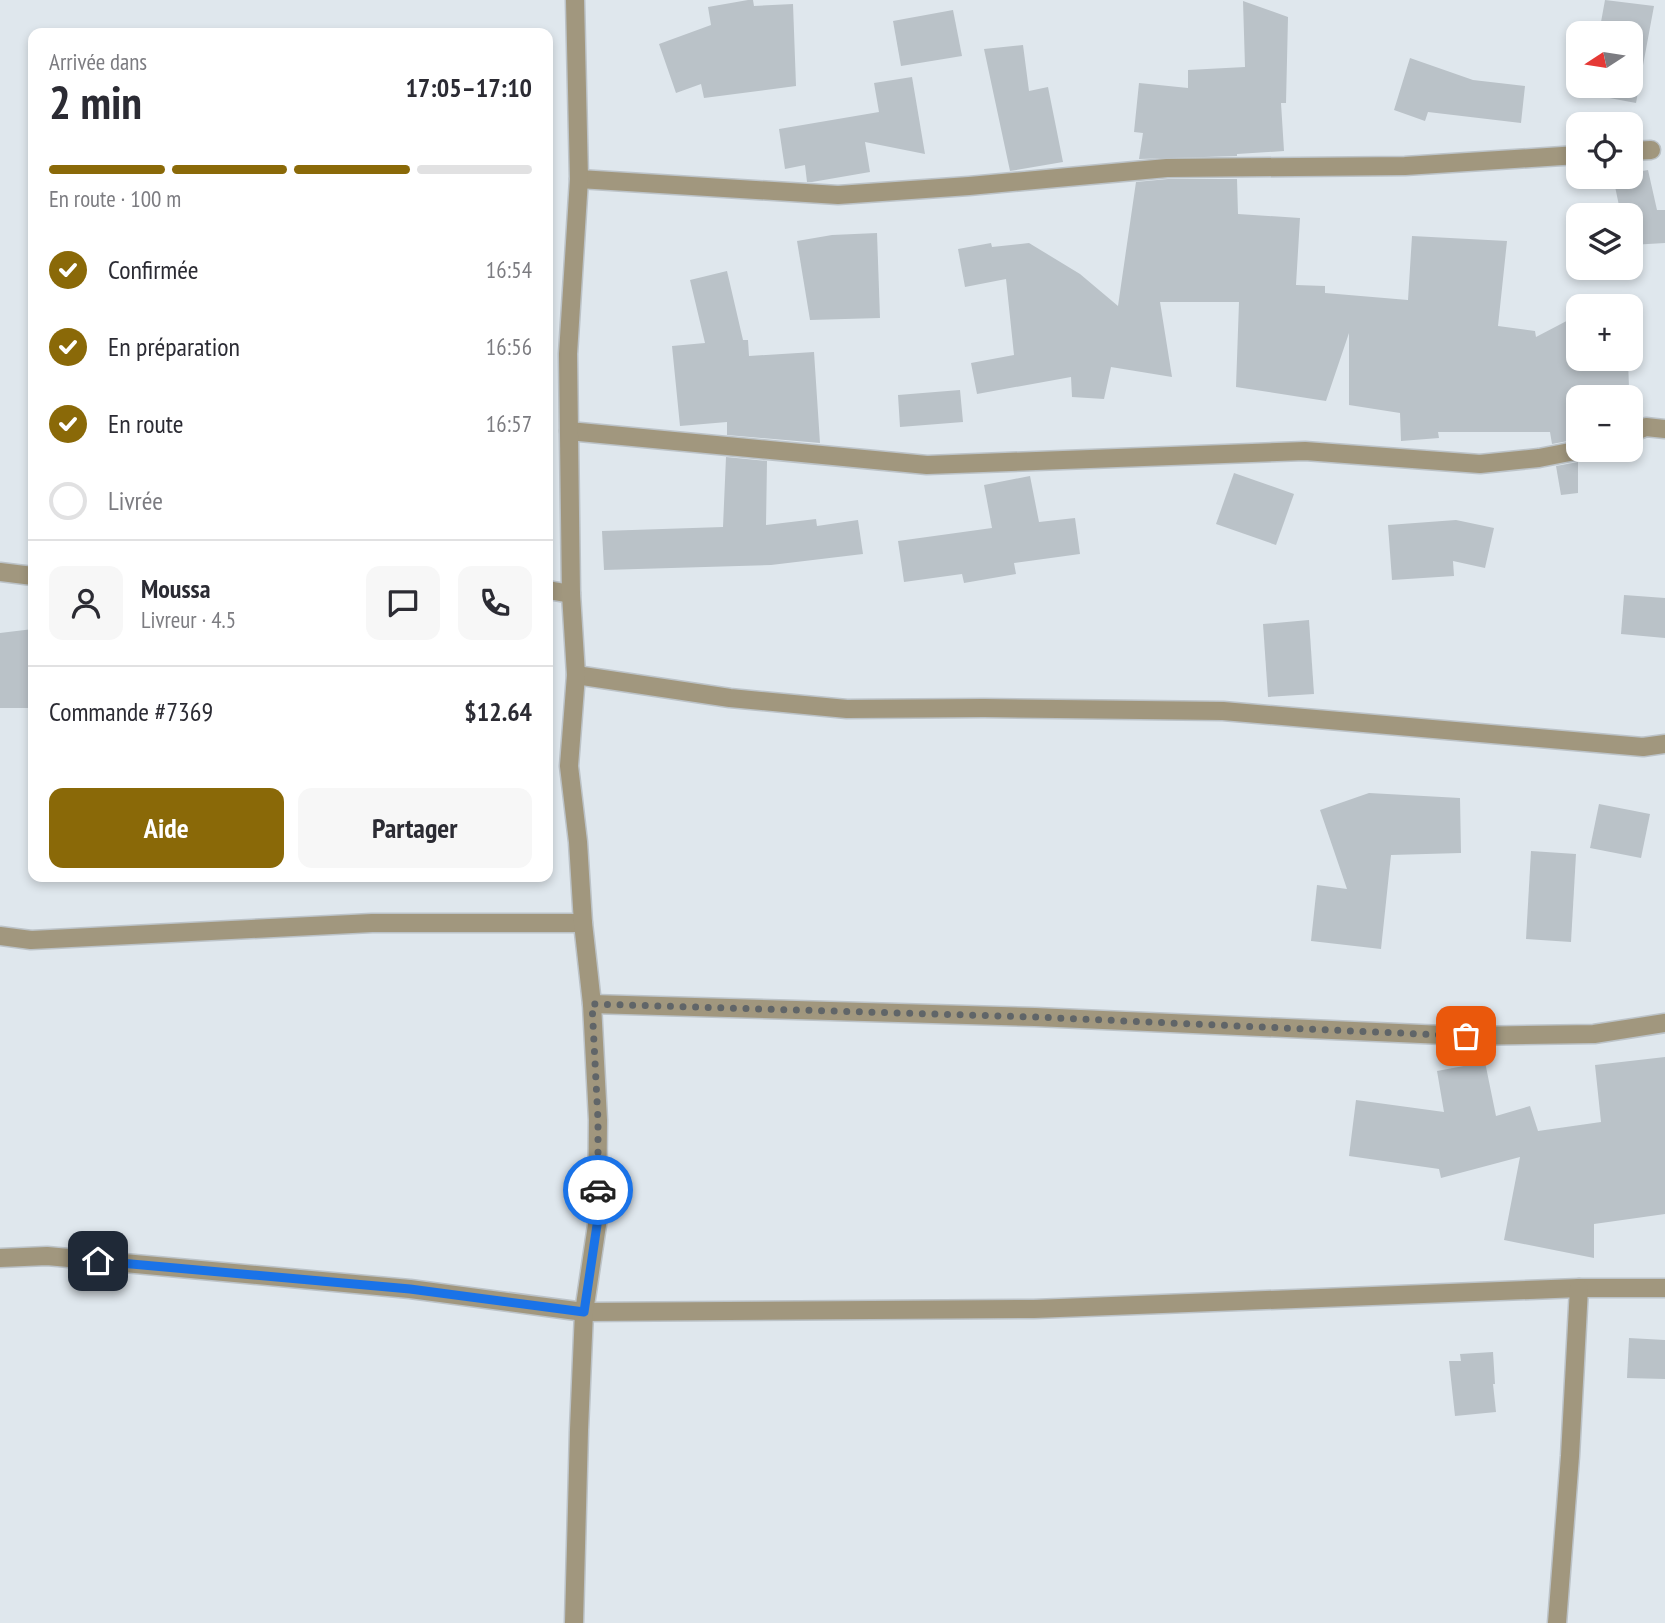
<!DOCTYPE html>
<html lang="fr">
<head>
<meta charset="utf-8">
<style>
  body { margin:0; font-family:"PT Sans Narrow",sans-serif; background:#f7f7f7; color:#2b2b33; height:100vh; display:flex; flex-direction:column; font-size:26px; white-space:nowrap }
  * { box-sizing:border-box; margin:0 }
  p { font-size:23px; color:#7c7c81 }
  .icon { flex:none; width:38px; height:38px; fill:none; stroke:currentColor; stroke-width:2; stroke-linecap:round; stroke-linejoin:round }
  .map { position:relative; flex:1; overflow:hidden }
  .side { position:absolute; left:28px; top:28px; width:525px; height:854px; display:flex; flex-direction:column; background:#fff; border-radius:14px; box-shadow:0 4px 10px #0003 }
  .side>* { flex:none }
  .needle { width:46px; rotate:258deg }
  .controls { position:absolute; left:1566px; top:21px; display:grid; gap:14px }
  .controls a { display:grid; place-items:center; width:77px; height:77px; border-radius:14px; background:#fff; box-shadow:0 4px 10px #0003; font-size:35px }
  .pin { position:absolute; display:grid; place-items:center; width:60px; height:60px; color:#fff; margin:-30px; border-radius:14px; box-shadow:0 4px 10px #0006 }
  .courier { position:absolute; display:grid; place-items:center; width:70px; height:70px; margin:-35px; border:5px solid #1a73e8; border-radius:50%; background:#fff; color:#222; box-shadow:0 2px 9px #0007 }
  .summary em { font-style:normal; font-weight:700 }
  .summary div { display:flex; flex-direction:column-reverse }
  .summary { display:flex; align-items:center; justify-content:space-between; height:119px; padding:0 21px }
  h1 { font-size:46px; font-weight:700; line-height:52px }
  .bar { display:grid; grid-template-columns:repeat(4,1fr); gap:10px 7px; align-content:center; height:84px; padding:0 21px }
  .bar i { height:9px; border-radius:5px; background:#e1e1e2 }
  .bar .current { background:#8a6908 }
  .bar p { grid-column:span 4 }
  .line { display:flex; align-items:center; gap:18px; padding:0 21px; border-top:2px solid #e1e1e2 }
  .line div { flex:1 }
  .round { display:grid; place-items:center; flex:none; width:74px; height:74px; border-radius:14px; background:#f7f7f7 }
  ol { padding:0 21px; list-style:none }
  li { display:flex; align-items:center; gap:21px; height:77px }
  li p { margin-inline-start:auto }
  li .icon { padding:7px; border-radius:50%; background:#8a6908; color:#fff; stroke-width:4 }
  li:last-child { color:#7c7c81 }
  li i { width:38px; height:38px; border:4px solid #e1e1e2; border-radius:50% }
  .button { display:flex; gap:14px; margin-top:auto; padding:14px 21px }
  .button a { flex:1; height:80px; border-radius:14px; background:#8a6908; color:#fff; font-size:28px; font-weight:700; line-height:80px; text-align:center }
  .button a+a { background:#f7f7f7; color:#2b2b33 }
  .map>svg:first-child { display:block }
  .building { fill:#bac2c8 }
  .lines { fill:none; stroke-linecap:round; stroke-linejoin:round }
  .street-casing { stroke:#bcc3c8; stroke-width:21 }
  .street { stroke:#a1977e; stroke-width:18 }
  .done { stroke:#606568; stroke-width:7; stroke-dasharray:0 12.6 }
  .route { stroke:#1a73e8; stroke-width:9 }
</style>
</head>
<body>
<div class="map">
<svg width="1665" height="1623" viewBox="0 0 1665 1623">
  <rect width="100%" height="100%" fill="#dfe7ed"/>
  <g class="building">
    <path d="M 748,0 L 753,0 L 754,6 L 793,4 L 796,86 L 704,98 L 701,84 L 676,93 L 659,44 L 711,25 L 708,7 Z"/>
    <path d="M 1605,0 L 1654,6 L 1636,103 L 1588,94 L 1590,86 L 1631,86 L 1631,33 L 1599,33 Z"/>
    <path d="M 1243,1 L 1288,17 L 1286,103 L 1281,103 L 1284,151 L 1237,154 L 1237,156 L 1139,159 L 1143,133 L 1134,132 L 1139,83 L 1188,88 L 1188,70 L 1245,67 Z"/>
    <path d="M 953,10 L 962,56 L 901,66 L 893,21 Z"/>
    <path d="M 1023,45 L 1029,91 L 1048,87 L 1063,162 L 1010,171 L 984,49 Z"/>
    <path d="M 1410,58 L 1473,80 L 1525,86 L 1521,123 L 1428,112 L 1425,121 L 1394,110 Z"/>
    <path d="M 912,77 L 925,154 L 865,142 L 870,172 L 812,182 L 807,182 L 805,165 L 785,169 L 779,129 L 879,112 L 874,83 Z"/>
    <path d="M 1648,170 L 1657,210 L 1665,210 L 1665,243 L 1631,245 L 1631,215 L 1621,215 L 1613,177 L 1631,177 L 1631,173 Z"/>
    <path d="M 1168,179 L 1237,179 L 1238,214 L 1300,218 L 1296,285 L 1325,286 L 1325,293 L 1408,300 L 1412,236 L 1507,241 L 1498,326 L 1535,331 L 1536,337 L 1578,315 L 1578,359 L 1628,359 L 1629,388 L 1578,389 L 1578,439 L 1552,444 L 1550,432 L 1438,432 L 1439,438 L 1401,441 L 1400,413 L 1349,405 L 1349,333 L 1326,401 L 1236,387 L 1239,302 L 1160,302 L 1172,377 L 1111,367 L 1104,399 L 1072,397 L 1071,377 L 977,394 L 971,363 L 1014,355 L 1006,279 L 965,287 L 958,249 L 991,243 L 992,247 L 1029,243 L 1080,274 L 1118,306 L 1136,182 Z"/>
    <path d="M 877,233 L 880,318 L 810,320 L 797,241 L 832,235 Z"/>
    <path d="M 727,271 L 743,340 L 748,340 L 749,356 L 814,352 L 820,443 L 727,435 L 727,422 L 680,426 L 672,346 L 705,343 L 690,280 Z"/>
    <path d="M 1614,297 L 1619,306 L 1596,306 Z"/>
    <path d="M 960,390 L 963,422 L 900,427 L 898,395 Z"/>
    <path d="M 726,457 L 767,461 L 766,525 L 816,519 L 817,526 L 858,520 L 863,554 L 771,565 L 604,570 L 602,531 L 723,527 Z"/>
    <path d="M 1578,462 L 1578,493 L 1561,495 L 1556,466 Z"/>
    <path d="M 1234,473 L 1294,494 L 1276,545 L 1216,524 Z"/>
    <path d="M 1030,476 L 1039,522 L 1075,518 L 1080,554 L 1014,563 L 1016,574 L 964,583 L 962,574 L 904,582 L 898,541 L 992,528 L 984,485 Z"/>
    <path d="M 1456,520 L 1494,528 L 1485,568 L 1453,561 L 1454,576 L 1392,580 L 1388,525 Z"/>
    <path d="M 1624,595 L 1665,598 L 1665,638 L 1621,634 Z"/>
    <path d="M 1309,620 L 1314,694 L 1268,697 L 1263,624 Z"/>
    <path d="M 33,629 L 33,708 L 0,708 L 0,633 Z"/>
    <path d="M 1369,793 L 1460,798 L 1461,853 L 1391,855 L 1381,949 L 1311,941 L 1317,885 L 1347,889 L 1320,810 Z"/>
    <path d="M 1599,804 L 1650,814 L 1641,858 L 1590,848 Z"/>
    <path d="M 1531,851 L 1576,854 L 1571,942 L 1526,939 Z"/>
    <path d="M 1665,1057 L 1665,1214 L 1594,1224 L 1594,1258 L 1504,1240 L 1520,1157 L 1441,1178 L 1439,1169 L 1349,1156 L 1356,1100 L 1444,1112 L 1437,1071 L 1485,1062 L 1496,1116 L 1530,1106 L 1538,1131 L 1601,1122 L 1595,1065 Z"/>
    <path d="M 1629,1338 L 1665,1340 L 1665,1379 L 1627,1378 Z"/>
    <path d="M 1493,1352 L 1495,1384 L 1493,1384 L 1496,1412 L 1455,1416 L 1449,1361 L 1461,1361 L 1460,1354 Z"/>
  </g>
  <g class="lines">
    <defs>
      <g id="street">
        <path d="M 1631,151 L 1651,150"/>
        <path d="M 579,179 L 838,195 L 969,186 L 1167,168 L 1405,166 L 1578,155"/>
        <path d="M 569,431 L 927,465 L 1305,451 L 1480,464 L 1539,458 L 1580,450"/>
        <path d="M 1631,433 L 1646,427 L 1665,429"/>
        <path d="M 0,572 L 33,576"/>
        <path d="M 548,590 L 571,594"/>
        <path d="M 576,675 L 730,698 L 847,709 L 984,708 L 1223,711 L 1643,747 L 1665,744"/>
        <path d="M 0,936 L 31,940 L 372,923 L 583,923"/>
        <path d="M 592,1004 L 1035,1017 L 1466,1036 L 1594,1034 L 1665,1023"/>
        <path d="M 0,1258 L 47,1256 L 410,1289 L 584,1312 L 1034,1309 L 1579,1288 L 1665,1288"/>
        <path d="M 574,1623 L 579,1430 L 584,1312 L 597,1225 L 598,1120 L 592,1004 L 583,923 L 578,842 L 569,766 L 576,675 L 571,594 L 568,354 L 579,179 L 575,0"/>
        <path d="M 1557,1623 L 1570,1456 L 1579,1288"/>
      </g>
    </defs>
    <use href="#street" class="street-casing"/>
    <use href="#street" class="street"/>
  </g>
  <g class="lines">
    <path class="done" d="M 598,1190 L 598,1120 L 592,1004 L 1035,1017 L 1466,1036"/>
    <path class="route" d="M 98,1261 L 410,1289 L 584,1312 L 597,1225 L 598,1190"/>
  </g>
</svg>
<div class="controls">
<a><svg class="needle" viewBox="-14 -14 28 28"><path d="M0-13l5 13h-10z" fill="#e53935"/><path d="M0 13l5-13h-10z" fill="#7c7c81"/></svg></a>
<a><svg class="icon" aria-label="locate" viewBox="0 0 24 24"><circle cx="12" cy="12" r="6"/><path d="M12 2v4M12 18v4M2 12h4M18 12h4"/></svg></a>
<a><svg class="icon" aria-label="layers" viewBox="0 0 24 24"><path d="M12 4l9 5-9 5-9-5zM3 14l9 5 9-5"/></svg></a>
<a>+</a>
<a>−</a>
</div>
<div class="pin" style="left:1466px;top:1036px;background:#ea580c"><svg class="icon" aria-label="bag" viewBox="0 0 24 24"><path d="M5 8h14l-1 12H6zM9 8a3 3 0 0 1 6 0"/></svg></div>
<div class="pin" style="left:98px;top:1261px;background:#1f2937"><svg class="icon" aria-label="home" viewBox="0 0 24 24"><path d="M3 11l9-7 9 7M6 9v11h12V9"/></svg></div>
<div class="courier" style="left:598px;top:1190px"><svg class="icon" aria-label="car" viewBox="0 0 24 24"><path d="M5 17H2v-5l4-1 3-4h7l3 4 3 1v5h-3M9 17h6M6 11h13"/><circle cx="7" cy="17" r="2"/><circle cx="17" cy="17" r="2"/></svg></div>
<section class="side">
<div class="summary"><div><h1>2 min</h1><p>Arrivée dans</p></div><em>17:05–17:10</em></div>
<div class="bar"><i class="current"></i><i class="current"></i><i class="current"></i><i></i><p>En route · 100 m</p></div>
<ol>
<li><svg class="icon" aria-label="check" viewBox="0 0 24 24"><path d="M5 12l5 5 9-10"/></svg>Confirmée<p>16:54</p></li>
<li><svg class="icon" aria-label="check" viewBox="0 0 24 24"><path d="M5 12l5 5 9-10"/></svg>En préparation<p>16:56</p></li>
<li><svg class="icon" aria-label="check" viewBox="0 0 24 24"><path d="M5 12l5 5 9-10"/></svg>En route<p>16:57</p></li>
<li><i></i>Livrée</li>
</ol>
<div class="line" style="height:126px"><a class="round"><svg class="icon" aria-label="person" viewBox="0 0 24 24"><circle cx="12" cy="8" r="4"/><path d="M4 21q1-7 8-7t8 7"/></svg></a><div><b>Moussa</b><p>Livreur · 4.5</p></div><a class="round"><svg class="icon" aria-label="chat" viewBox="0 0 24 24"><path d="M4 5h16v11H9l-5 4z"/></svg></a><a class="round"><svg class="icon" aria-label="phone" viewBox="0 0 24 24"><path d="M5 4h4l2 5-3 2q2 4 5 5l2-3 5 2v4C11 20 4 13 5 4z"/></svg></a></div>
<div class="line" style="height:91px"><div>Commande #7369</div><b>$12.64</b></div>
<div class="button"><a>Aide</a><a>Partager</a></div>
</section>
</div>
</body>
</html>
